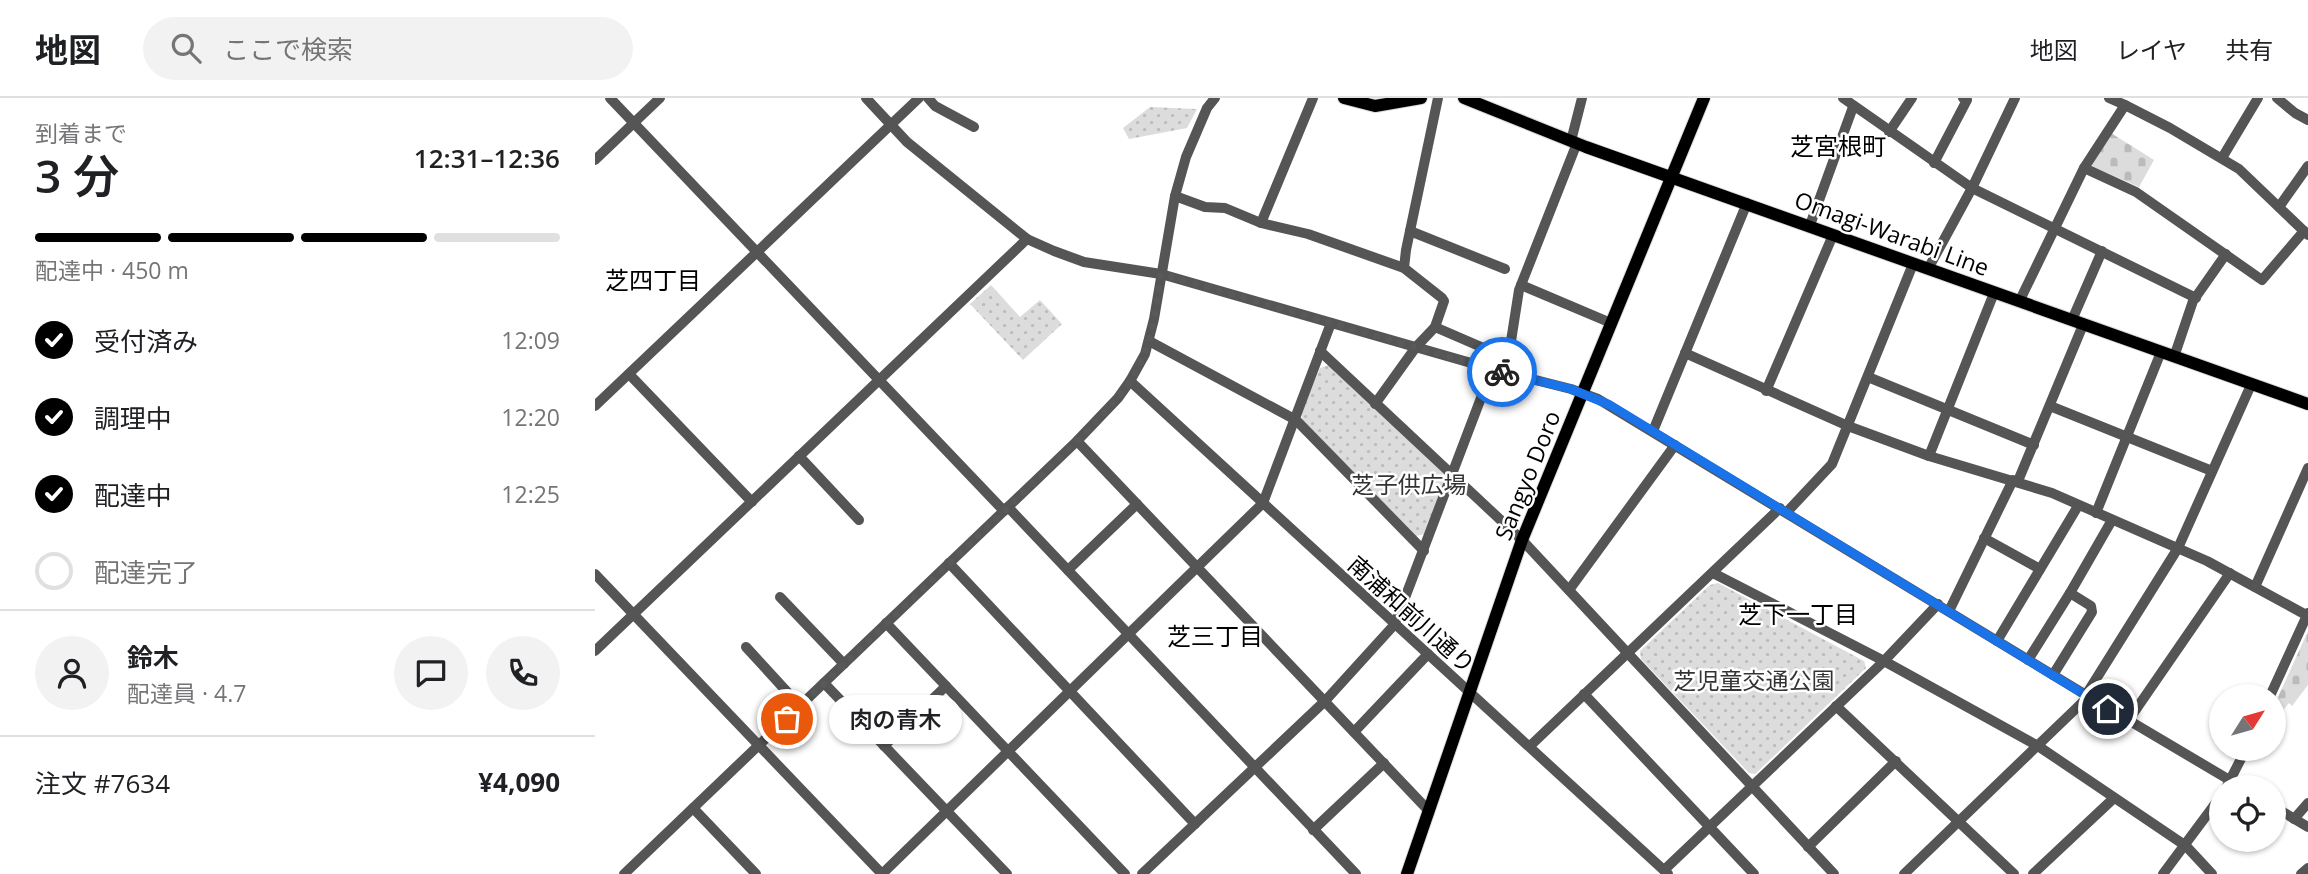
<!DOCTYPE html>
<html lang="ja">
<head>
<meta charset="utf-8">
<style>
  body { margin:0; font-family:"Open Sans","Noto Sans JP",sans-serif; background:#f2f2f2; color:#202124; height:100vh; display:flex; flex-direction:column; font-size:26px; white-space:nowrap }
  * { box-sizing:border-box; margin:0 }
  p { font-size:23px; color:#757577 }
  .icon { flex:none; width:38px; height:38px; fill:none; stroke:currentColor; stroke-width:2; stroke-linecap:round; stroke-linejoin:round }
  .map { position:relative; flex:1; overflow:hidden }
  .sheet { display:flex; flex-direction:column; background:#fff; width:595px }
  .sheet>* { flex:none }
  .needle { width:46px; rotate:53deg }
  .buttons { position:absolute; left:1614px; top:586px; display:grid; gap:14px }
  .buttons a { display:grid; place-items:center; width:77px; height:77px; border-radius:50%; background:#fff; box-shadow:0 2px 5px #0004; font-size:35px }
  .pin { position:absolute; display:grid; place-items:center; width:60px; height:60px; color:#fff; margin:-30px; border:4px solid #fff; border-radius:50%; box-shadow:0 2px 7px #0007 }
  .courier { position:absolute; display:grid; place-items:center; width:70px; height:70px; margin:-35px; border:5px solid #1a73e8; border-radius:50%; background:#fff; color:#222; box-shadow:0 2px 9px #0007 }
  .bubble { position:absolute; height:49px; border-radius:24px; background:#fff; box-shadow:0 2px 5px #0004; font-size:23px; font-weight:600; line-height:49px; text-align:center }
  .head em { font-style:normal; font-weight:600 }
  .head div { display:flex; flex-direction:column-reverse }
  .head { display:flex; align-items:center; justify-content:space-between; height:119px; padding:0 35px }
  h1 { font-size:46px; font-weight:600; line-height:52px }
  .bar { display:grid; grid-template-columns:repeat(4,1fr); gap:10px 7px; align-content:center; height:84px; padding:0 35px }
  .bar i { height:9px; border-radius:5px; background:#e0e0e0 }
  .bar .active { background:#000 }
  .bar p { grid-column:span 4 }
  .line { display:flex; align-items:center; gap:18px; padding:0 35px; border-top:2px solid #e0e0e0 }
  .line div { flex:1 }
  .round { display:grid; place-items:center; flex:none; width:74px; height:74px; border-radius:37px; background:#f2f2f2 }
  ol { padding:0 35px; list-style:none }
  li { display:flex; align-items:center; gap:21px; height:77px }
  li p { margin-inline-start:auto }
  li .icon { padding:7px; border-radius:50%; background:#000; color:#fff; stroke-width:4 }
  li:last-child { color:#757577 }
  li i { width:38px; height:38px; border:4px solid #e0e0e0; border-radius:50% }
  header { display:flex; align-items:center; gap:42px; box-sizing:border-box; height:98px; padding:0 35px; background:#fff; border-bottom:2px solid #e0e0e0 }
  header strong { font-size:33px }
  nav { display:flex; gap:38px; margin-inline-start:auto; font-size:24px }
  .search { width:490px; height:63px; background:#f2f2f2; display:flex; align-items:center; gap:18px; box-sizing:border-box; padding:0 24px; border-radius:38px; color:#757577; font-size:26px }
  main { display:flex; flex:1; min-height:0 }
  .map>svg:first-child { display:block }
  .green { fill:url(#green-dots) }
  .cemetery { fill:url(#cemetery-stones) }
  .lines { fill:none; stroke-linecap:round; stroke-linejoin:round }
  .major-casing { stroke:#dbdbdb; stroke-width:14 }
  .minor { stroke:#555; stroke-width:10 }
  .major { stroke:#000; stroke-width:12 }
  .done { stroke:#595959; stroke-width:7; stroke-dasharray:0 12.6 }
  .route { stroke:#1a73e8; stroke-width:9 }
  .labels { text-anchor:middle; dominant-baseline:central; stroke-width:5; stroke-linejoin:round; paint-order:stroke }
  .street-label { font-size:23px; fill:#000; stroke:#fff }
  .park-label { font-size:23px; fill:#333; stroke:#fff }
  .neighbourhood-label { font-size:24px; fill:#000; stroke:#fff }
</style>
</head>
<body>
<header>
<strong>地図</strong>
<div class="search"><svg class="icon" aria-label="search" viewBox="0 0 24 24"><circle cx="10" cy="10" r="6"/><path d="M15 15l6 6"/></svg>ここで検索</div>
<nav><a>地図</a><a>レイヤ</a><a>共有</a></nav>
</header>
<main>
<section class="sheet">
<div class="head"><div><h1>3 分</h1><p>到着まで</p></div><em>12:31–12:36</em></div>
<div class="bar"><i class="active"></i><i class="active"></i><i class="active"></i><i></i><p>配達中 · 450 m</p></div>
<ol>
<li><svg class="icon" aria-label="check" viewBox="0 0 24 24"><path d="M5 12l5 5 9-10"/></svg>受付済み<p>12:09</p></li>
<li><svg class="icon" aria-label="check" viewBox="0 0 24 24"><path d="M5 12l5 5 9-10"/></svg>調理中<p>12:20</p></li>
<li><svg class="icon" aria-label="check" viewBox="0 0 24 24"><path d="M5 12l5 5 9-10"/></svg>配達中<p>12:25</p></li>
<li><i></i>配達完了</li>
</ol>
<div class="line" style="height:126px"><a class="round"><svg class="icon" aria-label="person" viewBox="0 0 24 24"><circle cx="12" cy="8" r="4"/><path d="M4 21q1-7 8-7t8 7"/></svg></a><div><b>鈴木</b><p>配達員 · 4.7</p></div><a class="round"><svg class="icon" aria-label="chat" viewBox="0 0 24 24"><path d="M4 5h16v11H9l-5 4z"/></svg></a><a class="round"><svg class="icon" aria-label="phone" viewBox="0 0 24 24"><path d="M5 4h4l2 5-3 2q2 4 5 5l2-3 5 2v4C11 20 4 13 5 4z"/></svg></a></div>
<div class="line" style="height:91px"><div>注文 #7634</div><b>¥4,090</b></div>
</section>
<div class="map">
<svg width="1713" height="776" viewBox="0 0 1713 776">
  <defs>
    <pattern id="green-dots" width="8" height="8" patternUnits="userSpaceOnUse" patternTransform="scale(1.75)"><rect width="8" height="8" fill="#dcdcdc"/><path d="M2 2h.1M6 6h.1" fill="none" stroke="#bbb" stroke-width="1.8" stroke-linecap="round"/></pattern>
    <pattern id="cemetery-stones" width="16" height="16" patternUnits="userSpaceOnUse" patternTransform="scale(1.75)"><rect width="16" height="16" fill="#dcdcdc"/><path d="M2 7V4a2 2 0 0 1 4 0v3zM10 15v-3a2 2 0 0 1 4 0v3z" fill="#bbb"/></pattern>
  </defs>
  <rect width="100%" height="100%" fill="#fff"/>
  <g class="green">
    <path d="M 555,9 L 602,11 L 592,30 L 534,41 L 528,30 Z"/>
    <path d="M 396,187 L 425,219 L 445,202 L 467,226 L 428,262 L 375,206 Z"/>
    <path d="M 734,267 L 849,376 L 850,382 L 830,436 L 821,438 L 708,324 L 706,316 L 725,270 Z"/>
    <path d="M 1123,485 L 1269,563 L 1271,570 L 1160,676 L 1154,675 L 1046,561 L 1045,553 L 1115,487 Z"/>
  </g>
  <g class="cemetery">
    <path d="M 1516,35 L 1559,62 L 1544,89 L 1498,69 L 1496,65 Z"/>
    <path d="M 1713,533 L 1713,587 L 1697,608 L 1694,605 L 1684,617 L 1678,610 Z"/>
  </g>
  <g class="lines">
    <defs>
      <g id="major">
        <path d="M 749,0 L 780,8 L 826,0"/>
        <path d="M 869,0 L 991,49 L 1713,306"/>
        <path d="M 812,776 L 927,442 L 1109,0"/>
      </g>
    </defs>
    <use href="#major" class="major-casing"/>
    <g class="minor">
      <path d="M 15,0 L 409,413"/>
      <path d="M 271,0 L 312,44 L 432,141 L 459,153 L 489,164 L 566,176 L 897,271 L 976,291 L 1003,301 L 1491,597 L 1648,690"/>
      <path d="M 333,0 L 340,8 L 379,29"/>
      <path d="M 1248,0 L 1377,90 L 1601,200"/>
      <path d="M 1514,0 L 1530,7"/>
      <path d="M 1682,0 L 1700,15 L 1713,22"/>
      <path d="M 1294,34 L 1317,0"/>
      <path d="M 976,43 L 987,0"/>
      <path d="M 1627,60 L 1663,0"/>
      <path d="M 0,62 L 65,0"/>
      <path d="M 1339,65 L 1372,2 L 1368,0"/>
      <path d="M 1489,70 L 1541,94 L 1667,182 L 1709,133"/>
      <path d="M 580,98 L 610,109 L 630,110 L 666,125 L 713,136 L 809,170 L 847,200 L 849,203 L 840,229 L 821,249 L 780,306"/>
      <path d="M 1684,109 L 1713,68"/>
      <path d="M 666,125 L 718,0"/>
      <path d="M 1215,127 L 1258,9"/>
      <path d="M 815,133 L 910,171"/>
      <path d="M 809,170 L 811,152 L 843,0"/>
      <path d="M 1333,171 L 1377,90 L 1420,0"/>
      <path d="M 926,187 L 1016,225"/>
      <path d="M 1425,202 L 1489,70 L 1530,7 L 1575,30 L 1644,71 L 1713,137"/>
      <path d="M 1477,222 L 1507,153"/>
      <path d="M 840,229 L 914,261"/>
      <path d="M 554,243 L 701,322 L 829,453"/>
      <path d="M 725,253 L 927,442 L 1239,776"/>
      <path d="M 1090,255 L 1253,328 L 1334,358 L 1457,395 L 1612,463 L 1713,518"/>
      <path d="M 1579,259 L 1598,203 L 1631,156"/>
      <path d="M 911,275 L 924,192 L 982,45"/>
      <path d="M 34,276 L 157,404"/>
      <path d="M 1273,279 L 1439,347"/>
      <path d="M 535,283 L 1073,776"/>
      <path d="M 1171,293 L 1238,137"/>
      <path d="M 0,308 L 324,0"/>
      <path d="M 1455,308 L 1617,373"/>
      <path d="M 1058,333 L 1152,105"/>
      <path d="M 482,343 L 833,712"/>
      <path d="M 204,358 L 264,422"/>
      <path d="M 1334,358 L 1399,195"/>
      <path d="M 1423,383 L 1488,227"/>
      <path d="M 413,409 L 761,776"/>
      <path d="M 1192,414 L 1237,366 L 1318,166"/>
      <path d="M 1501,415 L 1566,254"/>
      <path d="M 1389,440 L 1445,471"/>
      <path d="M 354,465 L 600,726"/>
      <path d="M 473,472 L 542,406"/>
      <path d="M 1118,475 L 1289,563 L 1443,648 L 1591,748 L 1617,776"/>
      <path d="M 0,476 L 287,776"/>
      <path d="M 1660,489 L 1713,370"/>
      <path d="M 974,492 L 1080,347"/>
      <path d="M 1475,495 L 1517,422"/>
      <path d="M 185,499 L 249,566"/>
      <path d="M 1354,513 L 1418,382"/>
      <path d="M 291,525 L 530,776"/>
      <path d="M 1402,543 L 1483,408"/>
      <path d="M 151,549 L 205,608"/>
      <path d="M 0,553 L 432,141"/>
      <path d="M 1433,562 L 1475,495 L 1496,508 L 1497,514 L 1458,577"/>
      <path d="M 229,585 L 412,776"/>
      <path d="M 989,596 L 1159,776"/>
      <path d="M 1491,597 L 1583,450 L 1656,287"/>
      <path d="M 1675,598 L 1713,515"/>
      <path d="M 1241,608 L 1419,776"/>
      <path d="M 1533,623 L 1635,475"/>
      <path d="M 759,634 L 833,556"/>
      <path d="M 289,648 L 351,588"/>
      <path d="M 935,648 L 1185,410"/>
      <path d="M 1631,690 L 1651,651"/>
      <path d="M 1678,708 L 1713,729"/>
      <path d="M 98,710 L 161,776"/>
      <path d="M 1699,721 L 1713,705"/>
      <path d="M 718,732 L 789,665"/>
      <path d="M 1213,749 L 1301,663"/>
      <path d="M 1069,772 L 1289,563 L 1343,506"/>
      <path d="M 29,776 L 482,343 L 523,300 L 535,283 L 550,256 L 559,221 L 580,98 L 591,59 L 612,10 L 620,0"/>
      <path d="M 287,776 L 668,405 L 736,225"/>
      <path d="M 547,776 L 730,603 L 800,526 L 897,271"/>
      <path d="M 1309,776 L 1493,599"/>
      <path d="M 1438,776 L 1519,700"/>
      <path d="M 1568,776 L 1626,698"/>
      <path d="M 1706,776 L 1713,770"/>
    </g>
    <use href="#major" class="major"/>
  </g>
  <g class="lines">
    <path class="done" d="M 192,621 L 482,343 C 508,317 535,291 549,257 C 559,231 562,203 566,176 L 907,274"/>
    <path class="route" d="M 907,274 L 976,291 L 1015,307 L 1513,611"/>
  </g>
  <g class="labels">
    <g class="street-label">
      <text transform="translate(1297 135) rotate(20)">Omagi-Warabi Line</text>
      <text transform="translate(932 377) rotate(-68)">Sangyo Doro</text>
      <text transform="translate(817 516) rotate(42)">南浦和前川通り</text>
    </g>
    <g class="park-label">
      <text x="814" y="386">芝子供広場</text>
      <text x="1159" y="582">芝児童交通公園</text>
    </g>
    <g class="neighbourhood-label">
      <text x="1243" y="47">芝宮根町</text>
      <text x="58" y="181">芝四丁目</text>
      <text x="1203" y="515">芝下一丁目</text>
      <text x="620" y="537">芝三丁目</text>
    </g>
  </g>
</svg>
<div class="buttons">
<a><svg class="needle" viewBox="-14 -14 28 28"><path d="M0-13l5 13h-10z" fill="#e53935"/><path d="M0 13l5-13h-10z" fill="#757577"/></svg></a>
<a><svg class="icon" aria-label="locate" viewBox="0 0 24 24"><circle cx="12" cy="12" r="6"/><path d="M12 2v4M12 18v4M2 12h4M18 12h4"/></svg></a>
</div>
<div class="pin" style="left:192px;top:621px;background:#ea580c"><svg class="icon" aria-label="bag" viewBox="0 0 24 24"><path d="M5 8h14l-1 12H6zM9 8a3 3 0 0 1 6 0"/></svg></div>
<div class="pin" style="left:1513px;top:611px;background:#1f2937"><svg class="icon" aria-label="home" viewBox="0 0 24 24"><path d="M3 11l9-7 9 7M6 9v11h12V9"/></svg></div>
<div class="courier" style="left:907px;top:274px"><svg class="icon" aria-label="bike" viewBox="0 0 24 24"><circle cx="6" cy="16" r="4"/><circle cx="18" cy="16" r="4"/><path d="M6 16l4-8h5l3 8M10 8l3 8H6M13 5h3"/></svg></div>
<div class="bubble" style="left:234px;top:597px;width:133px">肉の青木</div>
</div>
</main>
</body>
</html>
